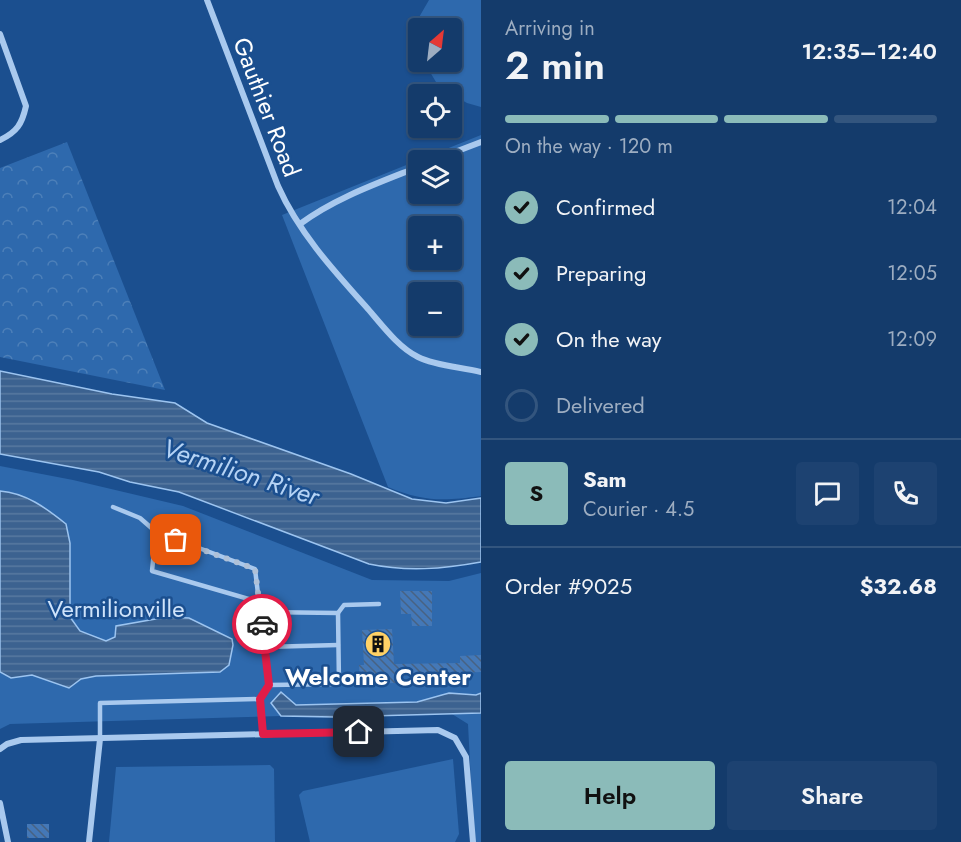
<!DOCTYPE html>
<html lang="en">
<head>
<meta charset="utf-8">
<style>
  body { margin:0; font-family:Jost,sans-serif; background:#1d4271; color:#f1f3f6; height:100vh; display:flex; flex-direction:column; font-size:22px; white-space:nowrap }
  * { box-sizing:border-box; margin:0 }
  p { font-size:20px; color:#9dadc1 }
  .icon { flex:none; width:33px; height:33px; fill:none; stroke:currentColor; stroke-width:2; stroke-linecap:round; stroke-linejoin:round }
  .map { position:relative; flex:1; overflow:hidden }
  .panel { display:flex; flex-direction:column; background:#143b6b; width:480px }
  .panel>* { flex:none }
  .needle { width:39px; rotate:28deg }
  .controls { position:absolute; left:408px; top:18px; display:grid; gap:12px }
  .controls a { display:grid; place-items:center; width:54px; height:54px; border-radius:6px; background:#143b6b; box-shadow:0 2px 4px #0004,0 0 0 2px #33557e; font-size:30px }
  .pin { position:absolute; display:grid; place-items:center; width:51px; height:51px; color:#fff; margin:-26px; border-radius:12px; box-shadow:0 3px 9px #0006 }
  .courier { position:absolute; display:grid; place-items:center; width:60px; height:60px; margin:-30px; border:4px solid #e11d48; border-radius:50%; background:#fff; color:#222; box-shadow:0 2px 8px #0007 }
  .head em { font-style:normal; font-weight:600 }
  .head div { display:flex; flex-direction:column-reverse }
  .head { display:flex; align-items:center; justify-content:space-between; height:102px; padding:0 24px }
  h1 { font-size:39px; font-weight:600; line-height:45px }
  .bar { display:grid; grid-template-columns:repeat(4,1fr); gap:9px 6px; align-content:center; height:72px; padding:0 24px }
  .bar i { height:8px; border-radius:4px; background:#33557e }
  .bar .on { background:#8bbbb9 }
  .bar p { grid-column:span 4 }
  .line { display:flex; align-items:center; gap:15px; padding:0 24px; border-top:2px solid #33557e }
  .line div { flex:1 }
  .round { display:grid; place-items:center; flex:none; width:63px; height:63px; border-radius:6px; background:#1d4271 }
  ol { padding:0 24px; list-style:none }
  li { display:flex; align-items:center; gap:18px; height:66px }
  li p { margin-inline-start:auto }
  li .icon { padding:6px; border-radius:50%; background:#8bbbb9; color:#111; stroke-width:4 }
  li:last-child { color:#9dadc1 }
  li i { width:33px; height:33px; border:3px solid #33557e; border-radius:50% }
  .button { display:flex; gap:12px; margin-top:auto; padding:12px 24px }
  .button a { flex:1; height:69px; border-radius:6px; background:#8bbbb9; color:#111; font-size:24px; font-weight:600; line-height:69px; text-align:center }
  .button a+a { background:#1d4271; color:#f1f3f6 }
  main { display:flex; flex:1; min-height:0 }
  .map>svg:first-child { display:block }
  .forest { fill:url(#forest-crowns) }
  .park { fill:#2e69ad; fill-rule:evenodd }
  .water { fill:url(#water-rules); stroke:#9cc4f0; stroke-width:1.5 }
  .building { fill:url(#building-back-hatch) }
  .lines { fill:none; stroke-linecap:round; stroke-linejoin:round }
  .lane { stroke:#a9c9ee; stroke-width:4.5 }
  .street { stroke:#a9c9ee; stroke-width:6 }
  .done { stroke:#afc1d8; stroke-width:6; stroke-dasharray:0 10.8 }
  .route { stroke:#e11d48; stroke-width:8 }
  .labels { text-anchor:middle; dominant-baseline:central; stroke-width:5; stroke-linejoin:round; paint-order:stroke }
  .street-label { font-size:24px; fill:#fff; stroke:#1b4f8f }
  .park-label { font-size:24px; fill:#cfe3fa; stroke:#1b4f8f }
  .poi-label { font-size:24px; font-weight:bold; fill:#fff; stroke:#1b4f8f }
  .water-label { font-size:26px; font-style:italic; fill:#b5d3f5; stroke:#1b4f8f }
</style>
</head>
<body>
<main>
<div class="map">
<svg width="481" height="842" viewBox="0 0 481 842">
  <defs>
    <pattern id="forest-crowns" width="20" height="18" patternUnits="userSpaceOnUse" patternTransform="scale(1.5)"><rect width="20" height="18" fill="#2e69ad"/><path d="M2 6a3 3 0 1 1 6 0M12 15a3 3 0 1 1 6 0" fill="none" stroke="#4d80b9"/></pattern>
    <pattern id="water-rules" width="6" height="5" patternUnits="userSpaceOnUse" patternTransform="scale(1.5)"><rect width="6" height="5" fill="#3c6290"/><path d="M0 2.5h6" fill="none" stroke="#597aa1"/></pattern>
    <pattern id="building-back-hatch" width="6" height="6" patternUnits="userSpaceOnUse" patternTransform="scale(1.5)"><rect width="6" height="6" fill="#4478b7"/><path d="M-1 5l2 2M0 0l6 6M5-1l2 2" fill="none" stroke="#486282"/></pattern>
  </defs>
  <rect width="100%" height="100%" fill="#1b4f8f"/>
  <path class="forest" d="M 67,142 L 165,390 L 0,357 L 0,168 Z"/>
  <g class="park">
    <path d="M 429,0 L 481,0 L 481,107 L 467,103 L 439,87 L 424,62 L 452,62 L 452,28 L 418,28 L 418,46 L 418,19 Z"/>
    <path d="M 481,135 L 481,496 C 444,501 424,502 388,487 L 282,215 ZM 418,160 L 452,160 L 452,194 L 418,194 ZM 418,226 L 452,226 L 452,260 L 418,260 ZM 418,292 L 452,292 L 452,326 L 418,326 Z"/>
    <path d="M 0,466 L 73,480 L 183,506 L 372,580 L 449,581 L 481,573 L 481,842 L 474,842 L 468,724 L 452,714 L 366,704 L 281,716 L 10,724 L 0,729 Z"/>
    <path d="M 453,759 L 459,834 L 455,842 L 310,842 L 299,795 L 303,791 Z"/>
    <path d="M 270,765 L 274,769 L 275,842 L 109,842 L 116,767 Z"/>
  </g>
  <g class="water">
    <path d="M 0,371 L 112,394 L 175,403 L 207,423 L 351,474 L 412,499 L 446,503 L 481,498 L 481,562 C 443,569 407,572 369,564 L 179,492 L 130,482 L 99,472 L 0,454 Z"/>
    <path d="M 0,491 C 26,493 46,508 66,524 L 70,543 L 70,617 L 80,631 L 106,641 L 115,637 L 116,626 L 167,617 L 189,618 L 232,639 L 233,645 L 229,665 L 220,672 L 96,676 L 81,679 L 69,688 L 32,675 L 11,678 L 0,672 Z"/>
    <path d="M 281,692 L 296,705 L 417,702 L 449,693 L 476,695 L 481,693 L 481,713 L 334,717 L 281,716 L 271,703 Z"/>
  </g>
  <g class="building">
    <path d="M 400,591 L 432,591 L 432,626 L 412,626 L 411,614 L 401,614 Z"/>
    <path d="M 392,629 L 394,664 L 460,663 L 460,656 L 481,655 L 481,672 L 395,676 L 395,683 L 360,684 L 359,665 L 364,665 L 362,630 Z"/>
    <rect x="27" y="824" width="22" height="14"/>
  </g>
  <g class="lines">
    <g class="lane">
      <path d="M 113,507 L 140,518 L 156,532"/>
      <path d="M 259,602 L 152,571 L 156,532 L 255,569 L 269,685 L 260,699 L 263,734"/>
      <path d="M 261,612 L 338,613 L 339,684 L 269,685"/>
      <path d="M 338,613 L 344,605 L 379,604"/>
      <path d="M 265,647 L 338,645"/>
      <path d="M 100,739 L 100,703 L 260,699"/>
    </g>
    <g class="street">
      <path d="M 207,0 L 278,186 C 299,233 334,271 368,309 C 382,325 398,347 418,357 C 436,366 461,367 481,372"/>
      <path d="M 0,34 L 26,106 C 22,124 17,132 0,140"/>
      <path d="M 434,160 L 481,142"/>
      <path d="M 300,224 C 335,198 378,183 418,167"/>
      <path d="M 0,749 L 7,744 L 21,740 L 438,730 L 455,738 L 466,757 L 473,842"/>
      <path d="M 0,803 L 8,842"/>
      <path d="M 89,842 L 100,739"/>
    </g>
  </g>
  <g class="lines">
    <path class="done" d="M 176,540 L 255,569 L 262,624"/>
    <path class="route" d="M 262,624 L 269,685 L 260,699 L 263,734 L 359,732"/>
  </g>
  <defs>
    <symbol id="building-disc" viewBox="-11 -11 22 22"><circle r="9.5" fill="#ffd166" stroke="#1b4f8f"/><path d="M-4-6H4V6H1V3H-1V6H-4ZM-2.5-4.3h1.7v1.8h-1.7ZM.8-4.3h1.7v1.8H.8ZM-2.5-1h1.7V.8h-1.7ZM.8-1h1.7V.8H.8Z" fill="#111"/></symbol>
  </defs>
  <g fill-rule="evenodd">
    <use href="#building-disc" x="363" y="629" width="30" height="30"/>
  </g>
  <g class="labels">
    <g class="street-label">
      <text transform="translate(267 107) rotate(69)">Gauthier Road</text>
    </g>
    <g class="park-label">
      <text x="116" y="608">Vermilionville</text>
    </g>
    <g class="poi-label">
      <text x="378" y="676">Welcome Center</text>
    </g>
    <g class="water-label">
      <text transform="translate(241 472) rotate(18)">Vermilion River</text>
    </g>
  </g>
</svg>
<div class="controls">
<a><svg class="needle" viewBox="-14 -14 28 28"><path d="M0-13l5 13h-10z" fill="#e53935"/><path d="M0 13l5-13h-10z" fill="#9dadc1"/></svg></a>
<a><svg class="icon" aria-label="locate" viewBox="0 0 24 24"><circle cx="12" cy="12" r="6"/><path d="M12 2v4M12 18v4M2 12h4M18 12h4"/></svg></a>
<a><svg class="icon" aria-label="layers" viewBox="0 0 24 24"><path d="M12 4l9 5-9 5-9-5zM3 14l9 5 9-5"/></svg></a>
<a>+</a>
<a>−</a>
</div>
<div class="pin" style="left:176px;top:540px;background:#ea580c"><svg class="icon" aria-label="bag" viewBox="0 0 24 24"><path d="M5 8h14l-1 12H6zM9 8a3 3 0 0 1 6 0"/></svg></div>
<div class="pin" style="left:359px;top:732px;background:#1f2937"><svg class="icon" aria-label="home" viewBox="0 0 24 24"><path d="M3 11l9-7 9 7M6 9v11h12V9"/></svg></div>
<div class="courier" style="left:262px;top:624px"><svg class="icon" aria-label="car" viewBox="0 0 24 24"><path d="M5 17H2v-5l4-1 3-4h7l3 4 3 1v5h-3M9 17h6M6 11h13"/><circle cx="7" cy="17" r="2"/><circle cx="17" cy="17" r="2"/></svg></div>
</div>
<section class="panel">
<div class="head"><div><h1>2 min</h1><p>Arriving in</p></div><em>12:35–12:40</em></div>
<div class="bar"><i class="on"></i><i class="on"></i><i class="on"></i><i></i><p>On the way · 120 m</p></div>
<ol>
<li><svg class="icon" aria-label="check" viewBox="0 0 24 24"><path d="M5 12l5 5 9-10"/></svg>Confirmed<p>12:04</p></li>
<li><svg class="icon" aria-label="check" viewBox="0 0 24 24"><path d="M5 12l5 5 9-10"/></svg>Preparing<p>12:05</p></li>
<li><svg class="icon" aria-label="check" viewBox="0 0 24 24"><path d="M5 12l5 5 9-10"/></svg>On the way<p>12:09</p></li>
<li><i></i>Delivered</li>
</ol>
<div class="line" style="height:108px"><b class="round" style="background:#8bbbb9;color:#111">S</b><div><b>Sam</b><p>Courier · 4.5</p></div><a class="round"><svg class="icon" aria-label="chat" viewBox="0 0 24 24"><path d="M4 5h16v11H9l-5 4z"/></svg></a><a class="round"><svg class="icon" aria-label="phone" viewBox="0 0 24 24"><path d="M5 4h4l2 5-3 2q2 4 5 5l2-3 5 2v4C11 20 4 13 5 4z"/></svg></a></div>
<div class="line" style="height:78px"><div>Order #9025</div><b>$32.68</b></div>
<div class="button"><a>Help</a><a>Share</a></div>
</section>
</main>
</body>
</html>
